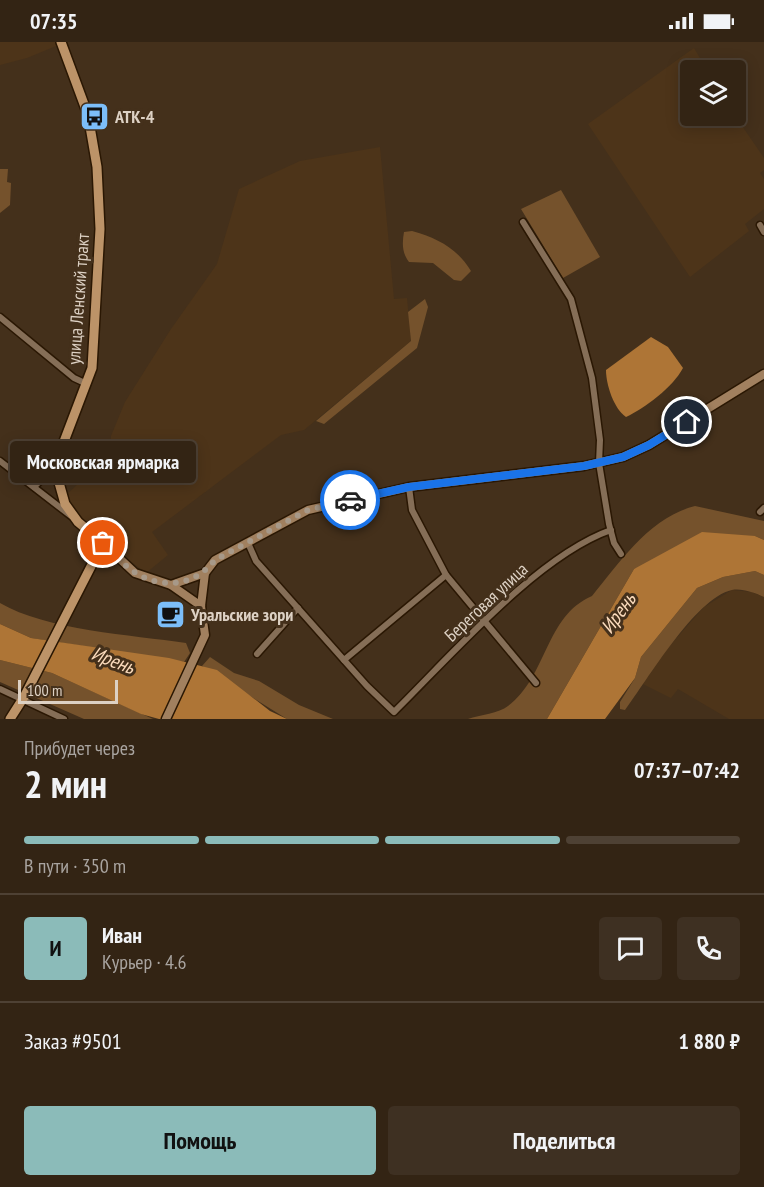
<!DOCTYPE html>
<html lang="ru">
<head>
<meta charset="utf-8">
<style>
  body { margin:0; font-family:"PT Sans Narrow",sans-serif; background:#3e3022; color:#f1f3f6; height:100vh; display:flex; flex-direction:column; font-size:22px; white-space:nowrap }
  * { box-sizing:border-box; margin:0 }
  p { font-size:20px; color:#a9a4a0 }
  .icon { flex:none; width:33px; height:33px; fill:none; stroke:currentColor; stroke-width:2; stroke-linecap:round; stroke-linejoin:round }
  .map { position:relative; height:677px; overflow:hidden }
  .panel { display:flex; flex-direction:column; background:#332414; flex:1 }
  .panel>* { flex:none }
  .fabs { position:absolute; left:680px; top:18px; display:grid; gap:12px }
  .fabs a { display:grid; place-items:center; width:66px; height:66px; border-radius:6px; background:#332414; box-shadow:0 3px 15px #0003,0 0 0 2px #4e4134; font-size:30px }
  .scale { position:absolute; left:18px; bottom:15px; width:100px; box-sizing:border-box; padding-left:6px; border:3px solid #ddd1c4; border-top:0; font-size:16px; line-height:21px; white-space:nowrap; color:#ddd1c4; -webkit-text-stroke:4px #44301b; paint-order:stroke }
  .pin { position:absolute; display:grid; place-items:center; width:51px; height:51px; color:#fff; margin:-26px; border:3px solid #fff; border-radius:50%; box-shadow:0 2px 6px #0007 }
  .courier { position:absolute; display:grid; place-items:center; width:60px; height:60px; margin:-30px; border:4px solid #1a73e8; border-radius:50%; background:#fff; color:#222; box-shadow:0 2px 8px #0007 }
  .bubble { position:absolute; height:42px; border-radius:6px; background:#332414; box-shadow:0 3px 15px #0003,0 0 0 2px #4e4134; font-size:20px; font-weight:600; line-height:42px; text-align:center }
  .summary em { font-style:normal; font-weight:600 }
  .summary div { display:flex; flex-direction:column-reverse }
  .summary { display:flex; align-items:center; justify-content:space-between; height:102px; padding:0 24px }
  h1 { font-size:39px; font-weight:600; line-height:45px }
  .bar { display:grid; grid-template-columns:repeat(4,1fr); gap:9px 6px; align-content:center; height:72px; padding:0 24px }
  .bar i { height:8px; border-radius:4px; background:#4e4134 }
  .bar .selected { background:#8bbbb9 }
  .bar p { grid-column:span 4 }
  .line { display:flex; align-items:center; gap:15px; padding:0 24px; border-top:2px solid #4e4134 }
  .line div { flex:1 }
  .round { display:grid; place-items:center; flex:none; width:63px; height:63px; border-radius:6px; background:#3e3022 }
  .cta { display:flex; gap:12px; margin-top:auto; padding:12px 24px }
  .cta a { flex:1; height:69px; border-radius:6px; background:#8bbbb9; color:#111; font-size:24px; font-weight:600; line-height:69px; text-align:center }
  .cta a+a { background:#3e3022; color:#f1f3f6 }
  .status { display:flex; justify-content:space-between; align-items:center; height:42px; padding:0 30px; background:#332414; direction:ltr }
  .status svg { height:16px; fill:currentColor }
  .map>svg:first-child { display:block }
  .built { fill:#4d3419 }
  .green { fill:#75522c }
  .water { fill:#ae7536 }
  .lines { fill:none; stroke-linecap:round; stroke-linejoin:round }
  .street-casing { stroke:#2a1703; stroke-width:9 }
  .secondary-casing { stroke:#2a1703; stroke-width:11 }
  .primary-casing { stroke:#2a1703; stroke-width:12 }
  .street { stroke:#856e57; stroke-width:6 }
  .secondary { stroke:#a1805f; stroke-width:8 }
  .primary { stroke:#bc9368; stroke-width:9 }
  .done { stroke:#a79989; stroke-width:6; stroke-dasharray:0 10.8 }
  .route { stroke:#1a73e8; stroke-width:8 }
  .labels { text-anchor:middle; dominant-baseline:central; stroke-width:6; stroke-linejoin:round; paint-order:stroke }
  .poi-label { font-size:18px; font-weight:bold; fill:#ddd1c4; stroke:#44301b; text-anchor:start }
  .street-label { font-size:18px; fill:#ddd1c4; stroke:#44301b }
  .water-label { font-size:20px; font-style:italic; fill:#fbdbbc; stroke:#44301b }
</style>
</head>
<body>
<div class="status"><b>07:35</b><svg viewBox="0 0 49 12"><path d="M0 12V9h3v3zM5 12V6h3v6zM10 12V3h3v9zM15 12V0h3v12zM26 1h20v11H26zM47 4h2v5h-2z"/></svg></div>
<div class="map">
<svg width="764" height="677" viewBox="0 0 764 677">
  <rect width="100%" height="100%" fill="#44301b"/>
  <g class="built">
    <path d="M 0,0 L 55,0 L 56,4 L 27,16 L 0,23 Z"/>
    <path d="M 694,6 L 707,28 L 690,28 L 690,74 L 735,74 L 735,67 L 741,66 L 747,76 L 740,81 L 764,116 L 764,128 L 760,131 L 764,137 L 764,167 L 745,182 L 749,189 L 690,235 L 588,82 Z"/>
    <path d="M 380,105 L 394,257 L 407,256 L 411,299 L 304,388 L 281,393 L 152,490 L 168,513 L 146,531 L 120,511 L 77,471 L 65,454 L 79,441 L 71,432 L 80,424 L 88,432 L 95,425 L 111,398 L 111,394 L 125,360 L 171,287 L 217,222 L 239,147 L 300,119 Z"/>
    <path d="M 732,548 L 752,550 L 764,555 L 764,677 L 729,677 L 678,647 L 671,656 L 643,642 L 666,608 L 704,565 Z"/>
  </g>
  <g class="green">
    <path d="M 0,127 L 8,127 L 7,140 L 11,141 L 10,163 L 0,171 Z"/>
    <path d="M 561,148 L 600,215 L 563,236 L 521,167 Z"/>
    <path d="M 412,189 C 437,196 457,206 471,229 L 461,239 L 454,238 L 433,221 L 409,220 C 402,211 402,201 404,190 Z"/>
    <path d="M 425,257 L 428,265 L 417,306 L 324,382 L 316,379 L 411,299 L 408,270 Z"/>
    <path d="M 695,464 L 764,479 L 764,498 L 755,494 L 634,527 L 547,677 L 468,677 C 480,673 499,671 508,664 C 547,635 545,574 592,554 C 620,520 650,475 695,464 Z"/>
    <path d="M 755,529 L 764,533 L 764,555 C 755,551 742,546 732,548 C 695,556 647,639 625,668 L 620,667 L 620,660 L 635,636 L 641,615 L 697,546 L 723,535 Z"/>
    <path d="M 0,561 C 46,588 132,593 186,601 L 190,611 L 184,620 L 31,596 L 0,582 Z"/>
    <path d="M 210,615 L 234,631 L 259,639 L 299,663 L 333,677 L 287,677 L 202,624 Z"/>
    <path d="M 0,618 L 52,631 L 153,677 L 84,677 L 0,640 Z"/>
  </g>
  <g class="water">
    <path d="M 651,295 L 668,305 L 683,326 C 673,345 645,366 626,375 C 614,367 606,343 606,328 Z"/>
    <path d="M 702,490 L 755,494 L 764,498 L 764,533 L 755,529 L 723,535 L 697,546 L 641,615 L 635,636 L 605,677 L 547,677 L 634,527 Z"/>
    <path d="M 0,582 L 31,596 L 169,616 L 217,628 L 270,669 L 287,677 L 159,677 L 141,672 L 52,631 L 0,618 Z"/>
  </g>
  <g class="lines">
    <defs>
      <g id="street">
        <path d="M 523,180 L 571,257 L 592,336 L 600,398 L 599,421 L 609,482 L 614,501 L 621,512"/>
        <path d="M 760,183 L 764,190"/>
        <path d="M 0,275 L 74,336 L 87,342"/>
        <path d="M 0,419 L 71,474"/>
        <path d="M 34,445 L 59,420"/>
        <path d="M 409,445 L 412,468 L 446,533 L 536,641"/>
        <path d="M 760,470 L 764,466"/>
        <path d="M 248,501 L 256,519 L 367,644 L 394,670 C 451,614 537,514 611,488"/>
        <path d="M 257,612 L 298,566"/>
        <path d="M 344,618 L 446,533"/>
        <path d="M 0,647 L 64,677"/>
      </g>
      <g id="secondary">
        <path d="M 103,501 L 135,531 L 171,543 L 201,564"/>
        <path d="M 171,543 L 205,531 L 215,518 L 308,468 L 409,445 L 584,424 L 623,415 L 649,403 L 764,332"/>
        <path d="M 166,677 L 205,593 L 201,564 L 205,531"/>
      </g>
      <path id="primary" d="M 10,677 L 24,655 L 103,501 L 78,480 L 65,462 L 58,437 L 60,410 L 92,326 L 100,187 L 97,125 L 88,73 L 61,0"/>
    </defs>
    <use href="#street" class="street-casing"/>
    <use href="#secondary" class="secondary-casing"/>
    <use href="#primary" class="primary-casing"/>
    <use href="#street" class="street"/>
    <use href="#secondary" class="secondary"/>
    <use href="#primary" class="primary"/>
  </g>
  <g class="lines">
    <path class="done" d="M 103,501 C 113,510 123,523 134,530 C 163,548 194,544 215,518 L 308,468 L 350,458"/>
    <path class="route" d="M 350,458 L 409,445 L 584,424 L 623,415 L 649,403 L 687,380"/>
  </g>
  <defs>
    <symbol id="bus-square" viewBox="-11 -11 22 22"><rect x="-9" y="-9" width="18" height="18" rx="4" fill="#7cbef9" stroke="#44301b"/><path d="M-5-6H5V4H4V6H2V4H-2V6H-4V4H-5ZM-3.5-4V0h7V-4ZM-3.5 1.2v1.5H-2V1.2ZM2 1.2v1.5H3.5V1.2Z" fill="#111"/></symbol>
    <symbol id="cafe-square" viewBox="-11 -11 22 22"><rect x="-9" y="-9" width="18" height="18" rx="4" fill="#7cbef9" stroke="#44301b"/><path d="M-5.5-4.5H6V0H3Q3 3.5 0 3.5H-2.5Q-5.5 3.5-5.5 0ZM3-3.2v2h1.7v-2ZM-6 4.5H4V6H-6Z" fill="#111"/></symbol>
  </defs>
  <g fill-rule="evenodd">
    <use href="#bus-square" x="78" y="58" width="33" height="33"/>
    <use href="#cafe-square" x="154" y="556" width="33" height="33"/>
  </g>
  <g class="labels">
    <g class="poi-label">
      <text x="115" y="74">АТК-4</text>
      <text x="191" y="572">Уральские зори</text>
    </g>
    <g class="street-label">
      <text transform="translate(78 257) rotate(-86)">улица Ленский тракт</text>
      <text transform="translate(486 560) rotate(-43)">Береговая улица</text>
    </g>
    <g class="water-label">
      <text transform="translate(618 571) rotate(-54)">Ирень</text>
      <text transform="translate(113 618) rotate(21)">Ирень</text>
    </g>
  </g>
</svg>
<div class="fabs">
<a><svg class="icon" aria-label="layers" viewBox="0 0 24 24"><path d="M12 4l9 5-9 5-9-5zM3 14l9 5 9-5"/></svg></a>
</div>
<div class="scale">100 m</div>
<div class="pin" style="left:103px;top:501px;background:#ea580c"><svg class="icon" aria-label="bag" viewBox="0 0 24 24"><path d="M5 8h14l-1 12H6zM9 8a3 3 0 0 1 6 0"/></svg></div>
<div class="pin" style="left:687px;top:380px;background:#1f2937"><svg class="icon" aria-label="home" viewBox="0 0 24 24"><path d="M3 11l9-7 9 7M6 9v11h12V9"/></svg></div>
<div class="courier" style="left:350px;top:458px"><svg class="icon" aria-label="car" viewBox="0 0 24 24"><path d="M5 17H2v-5l4-1 3-4h7l3 4 3 1v5h-3M9 17h6M6 11h13"/><circle cx="7" cy="17" r="2"/><circle cx="17" cy="17" r="2"/></svg></div>
<div class="bubble" style="left:10px;top:399px;width:186px">Московская ярмарка</div>
</div>
<section class="panel">
<div class="summary"><div><h1>2 мин</h1><p>Прибудет через</p></div><em>07:37–07:42</em></div>
<div class="bar"><i class="selected"></i><i class="selected"></i><i class="selected"></i><i></i><p>В пути · 350 m</p></div>
<div class="line" style="height:108px"><b class="round" style="background:#8bbbb9;color:#111">И</b><div><b>Иван</b><p>Курьер · 4.6</p></div><a class="round"><svg class="icon" aria-label="chat" viewBox="0 0 24 24"><path d="M4 5h16v11H9l-5 4z"/></svg></a><a class="round"><svg class="icon" aria-label="phone" viewBox="0 0 24 24"><path d="M5 4h4l2 5-3 2q2 4 5 5l2-3 5 2v4C11 20 4 13 5 4z"/></svg></a></div>
<div class="line" style="height:78px"><div>Заказ #9501</div><b>1 880 ₽</b></div>
<div class="cta"><a>Помощь</a><a>Поделиться</a></div>
</section>
</body>
</html>
